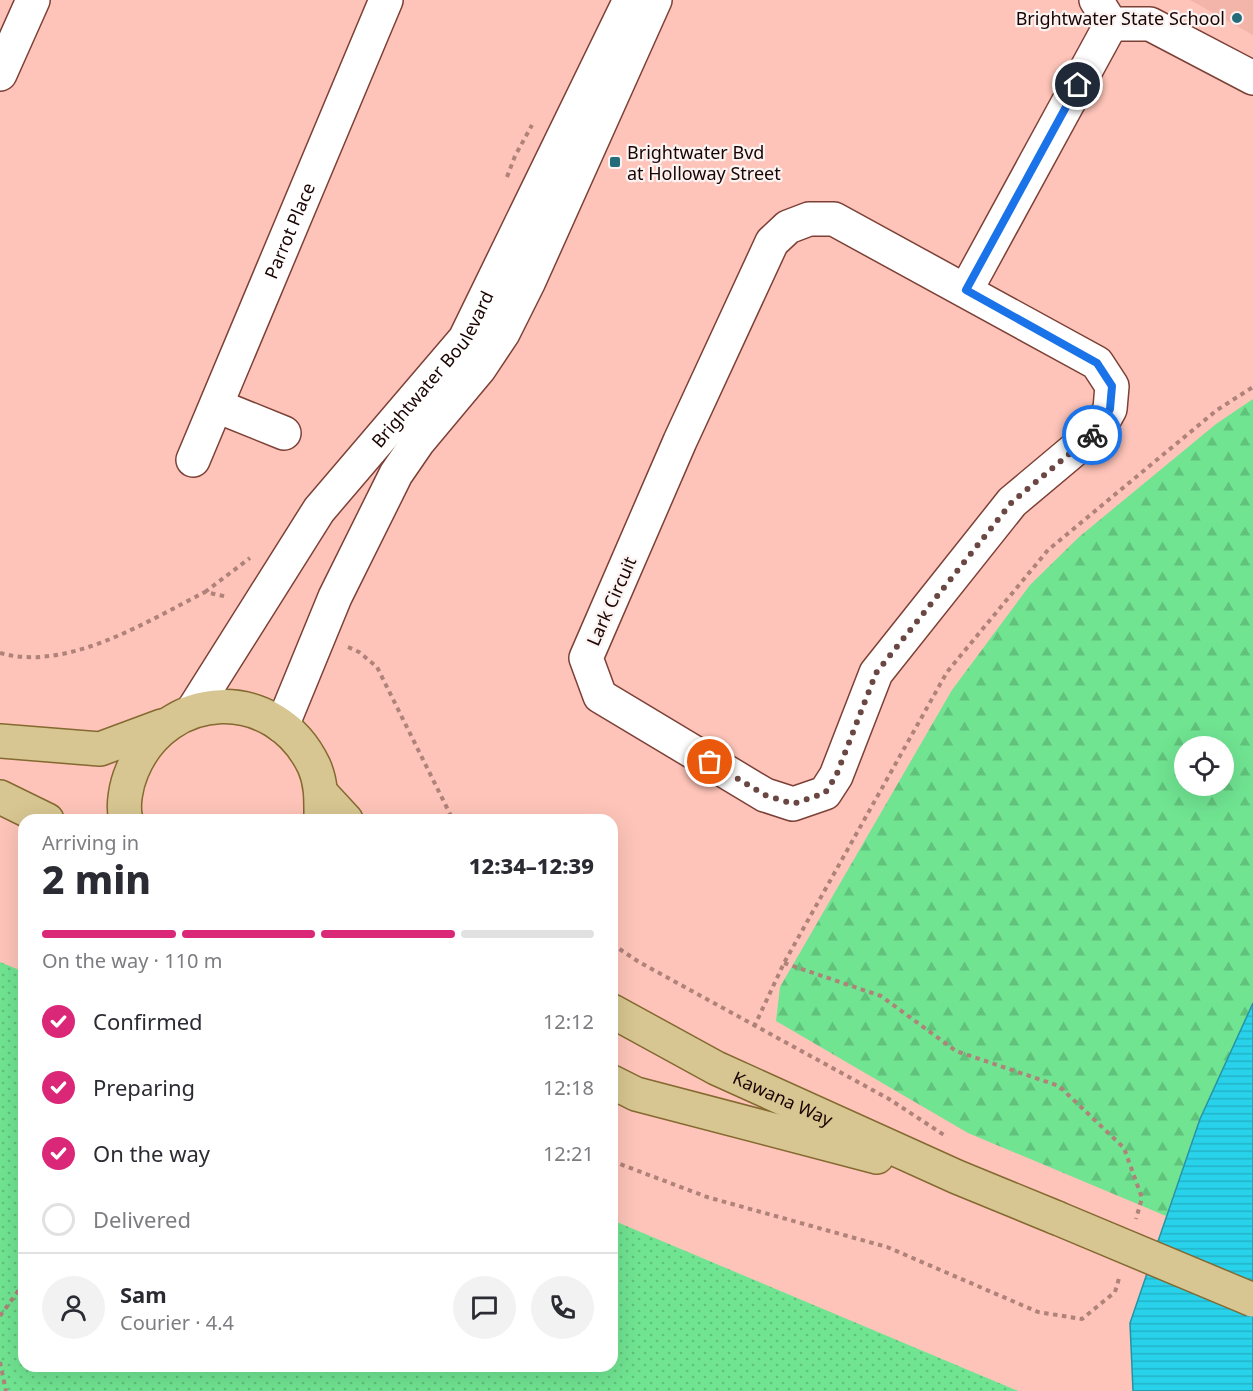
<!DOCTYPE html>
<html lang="en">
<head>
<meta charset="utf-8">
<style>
  body { margin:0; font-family:"Noto Sans",sans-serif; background:#f2f2f3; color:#2b2b33; height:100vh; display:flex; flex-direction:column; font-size:22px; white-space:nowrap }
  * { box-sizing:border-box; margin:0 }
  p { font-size:20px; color:#7c7c81 }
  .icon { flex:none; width:33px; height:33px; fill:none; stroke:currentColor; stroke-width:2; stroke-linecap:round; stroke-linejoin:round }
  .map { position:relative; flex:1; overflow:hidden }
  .details { position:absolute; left:18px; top:814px; width:600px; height:558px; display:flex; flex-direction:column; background:#fff; border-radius:18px; box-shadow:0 6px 24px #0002 }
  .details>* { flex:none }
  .fabs { position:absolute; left:1174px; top:736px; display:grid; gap:12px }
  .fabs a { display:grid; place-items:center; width:60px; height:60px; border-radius:50%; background:#fff; box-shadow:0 6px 24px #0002; font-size:30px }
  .pin { position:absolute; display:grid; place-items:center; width:51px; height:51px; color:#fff; margin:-26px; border:3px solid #fff; border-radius:50%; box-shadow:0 2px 6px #0007 }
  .courier { position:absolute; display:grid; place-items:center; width:60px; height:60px; margin:-30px; border:4px solid #1a73e8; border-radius:50%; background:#fff; color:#222; box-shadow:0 2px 8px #0007 }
  .head em { font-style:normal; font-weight:800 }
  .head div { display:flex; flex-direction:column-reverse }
  .head { display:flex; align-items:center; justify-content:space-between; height:102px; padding:0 24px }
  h1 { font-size:39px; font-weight:800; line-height:45px }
  .bar { display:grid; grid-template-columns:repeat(4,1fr); gap:9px 6px; align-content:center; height:72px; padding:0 24px }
  .bar i { height:8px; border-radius:4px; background:#e1e1e2 }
  .bar .current { background:#db2777 }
  .bar p { grid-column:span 4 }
  .line { display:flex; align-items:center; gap:15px; padding:0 24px; border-top:2px solid #e1e1e2 }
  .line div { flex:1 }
  .round { display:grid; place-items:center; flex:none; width:63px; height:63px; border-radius:32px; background:#f2f2f3 }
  ol { padding:0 24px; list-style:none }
  li { display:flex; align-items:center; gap:18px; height:66px }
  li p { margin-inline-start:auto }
  li .icon { padding:6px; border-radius:50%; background:#db2777; color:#fff; stroke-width:4 }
  li:last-child { color:#7c7c81 }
  li i { width:33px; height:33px; border:3px solid #e1e1e2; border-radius:50% }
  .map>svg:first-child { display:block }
  .built { fill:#f3b4a9 }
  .grass { fill:url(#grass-dots) }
  .forest { fill:url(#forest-firs); fill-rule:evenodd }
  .water { fill:url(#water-rules); stroke:#2494a5; stroke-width:1.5 }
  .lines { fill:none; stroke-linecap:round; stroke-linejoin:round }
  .minor-casing { stroke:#7c4036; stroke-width:36 }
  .major-casing { stroke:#846930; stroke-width:36 }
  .path { stroke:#af827a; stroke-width:4; stroke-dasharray:4.5 4.5; stroke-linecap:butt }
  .minor { stroke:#fff; stroke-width:33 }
  .major { stroke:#d7c691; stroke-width:33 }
  .major-bridge-casing { stroke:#846930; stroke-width:36; stroke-linecap:butt }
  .major-bridge { stroke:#d7c691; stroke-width:33 }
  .done { stroke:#6a4742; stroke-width:6; stroke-dasharray:0 10.8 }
  .route { stroke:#1a73e8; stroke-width:8 }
  .poi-dot { fill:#246c79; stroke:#fbf3f2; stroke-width:2 }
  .labels { text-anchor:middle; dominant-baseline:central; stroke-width:4.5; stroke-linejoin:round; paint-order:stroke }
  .poi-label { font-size:18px; fill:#1a0402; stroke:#fbf3f2; text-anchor:end }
  .street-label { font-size:18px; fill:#1a0402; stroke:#fbf3f2 }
</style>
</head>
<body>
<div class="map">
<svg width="1253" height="1391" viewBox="0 0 1253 1391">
  <defs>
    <pattern id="grass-dots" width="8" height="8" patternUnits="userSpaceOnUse" patternTransform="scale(1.5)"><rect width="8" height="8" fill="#70e491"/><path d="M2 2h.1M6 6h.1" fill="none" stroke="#60c27b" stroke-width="1.8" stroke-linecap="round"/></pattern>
    <pattern id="forest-firs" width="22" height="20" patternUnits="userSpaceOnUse" patternTransform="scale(1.5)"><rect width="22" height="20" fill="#70e491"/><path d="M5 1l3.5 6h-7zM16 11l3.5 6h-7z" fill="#60c27b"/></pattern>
    <pattern id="water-rules" width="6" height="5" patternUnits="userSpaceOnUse" patternTransform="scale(1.5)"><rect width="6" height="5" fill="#28d2eb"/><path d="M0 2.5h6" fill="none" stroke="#23b3c8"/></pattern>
  </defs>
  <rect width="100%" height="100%" fill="#fec4b9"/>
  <path class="built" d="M 1190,0 L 1253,0 L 1253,35 Z"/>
  <path class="grass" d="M 0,962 L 24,972 L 24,1366 L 612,1366 L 612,1220 L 1018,1391 L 0,1391 Z"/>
  <path class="forest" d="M 1253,399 L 1253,1003 L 1200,1118 L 1166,1216 L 968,1133 L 776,1021 L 780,987 L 952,690 L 1030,585 L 1079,537 L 1216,424 ZM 1185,747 L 1224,747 L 1224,786 L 1185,786 Z"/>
  <path class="water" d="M 1253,1003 L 1253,1391 L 1133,1391 L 1130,1323 L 1200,1119 Z"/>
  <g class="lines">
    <defs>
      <g id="minor">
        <path d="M 1096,0 L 1111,24 L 1150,24 L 1253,78"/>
        <path d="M 0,74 L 33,0"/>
        <path d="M 809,219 L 834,219 L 1097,363 L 1112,386 L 1110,409 L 1099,429 L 1012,502 L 876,673 L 836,776 L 825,793 L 793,804 L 765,795 L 600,696 L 586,658 L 680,441 L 772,242 L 788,227 Z"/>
        <path d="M 966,290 L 1111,24"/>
        <path d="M 217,406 L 284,433"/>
        <path id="s1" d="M 193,460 L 386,0"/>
        <path id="s2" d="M 193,710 L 319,510 L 465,339 L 630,0"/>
        <path d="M 282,726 L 335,597 L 396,474 L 418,442 L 479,369 L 503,333 L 529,281 L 655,0"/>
      </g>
      <g id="major">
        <path d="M 0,741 L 100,749 L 162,726"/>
        <path d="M 322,794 L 346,820"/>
        <path d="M 0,797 L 47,820"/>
        <path d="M 126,820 C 122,806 126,785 132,771 C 166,688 275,684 314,766 C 322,784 321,802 321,820"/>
        <path id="s3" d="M 612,1011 L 716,1068 L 957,1177 L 1057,1218"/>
        <path d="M 612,1082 L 636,1094 L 877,1157"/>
      </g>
    </defs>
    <use href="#minor" class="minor-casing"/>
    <use href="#major" class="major-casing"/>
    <g class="path">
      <path d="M 507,177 L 515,156 L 532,125"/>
      <path d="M 205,592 L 250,558"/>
      <path d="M 348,647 L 359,652 L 377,667 L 453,820"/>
      <path d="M 0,653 C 67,672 146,622 205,592 L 228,597"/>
      <path d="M 612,944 L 639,962 L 889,1099 L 944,1135"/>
      <path d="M 784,963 L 881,996 L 956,1051 L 1059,1086 L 1124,1148 L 1142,1198 L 1136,1219"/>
      <path d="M 754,1027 L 784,963 L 947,672 L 1048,550 L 1217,410 L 1253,387"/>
      <path d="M 612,1161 L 707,1197 L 887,1247 L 1038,1312 L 1082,1319 L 1115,1292 L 1120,1275"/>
      <path d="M 0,1316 L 24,1283"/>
      <path d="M 0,1362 L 6,1391"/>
    </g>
    <use href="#minor" class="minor"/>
    <use href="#major" class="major"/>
    <defs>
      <path id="major-bridge" d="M 1057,1218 L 1253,1300"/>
    </defs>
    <use href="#major-bridge" class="major-bridge-casing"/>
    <use href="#major-bridge" class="major-bridge"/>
  </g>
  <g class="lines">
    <path class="done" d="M 710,762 L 765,795 L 793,804 L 825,793 L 836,776 L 876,673 L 1012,502 L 1092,435"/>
    <path class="route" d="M 1078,85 L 966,290 L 1097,363 L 1112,386 L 1110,409 L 1099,429 L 1092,435"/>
  </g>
  <g class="poi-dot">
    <circle cx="1237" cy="18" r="6"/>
    <rect x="609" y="156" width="12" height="12" rx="3"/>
  </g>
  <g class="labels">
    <g class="poi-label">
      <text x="1225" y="18">Brightwater State School</text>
      <text x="627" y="152" text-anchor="start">Brightwater Bvd<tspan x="627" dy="21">at Holloway Street</tspan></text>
    </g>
    <g class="street-label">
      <text stroke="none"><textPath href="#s1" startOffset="249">Parrot Place</textPath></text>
      <text stroke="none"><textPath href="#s2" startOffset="418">Brightwater Boulevard</textPath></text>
      <text transform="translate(611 601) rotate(-66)">Lark Circuit</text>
      <text stroke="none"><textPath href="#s3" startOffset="192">Kawana Way</textPath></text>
    </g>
  </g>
</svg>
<div class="fabs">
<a><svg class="icon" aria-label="locate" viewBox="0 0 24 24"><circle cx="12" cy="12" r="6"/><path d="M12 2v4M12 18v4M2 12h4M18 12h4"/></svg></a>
</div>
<div class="pin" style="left:710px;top:762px;background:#ea580c"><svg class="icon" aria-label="bag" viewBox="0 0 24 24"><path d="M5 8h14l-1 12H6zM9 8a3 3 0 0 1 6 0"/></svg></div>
<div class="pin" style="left:1078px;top:85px;background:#1f2937"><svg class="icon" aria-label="home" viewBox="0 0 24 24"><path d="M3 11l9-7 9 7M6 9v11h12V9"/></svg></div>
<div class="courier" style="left:1092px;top:435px"><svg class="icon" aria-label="bike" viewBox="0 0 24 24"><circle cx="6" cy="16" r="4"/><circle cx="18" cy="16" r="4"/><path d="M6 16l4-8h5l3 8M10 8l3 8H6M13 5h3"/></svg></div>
<section class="details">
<div class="head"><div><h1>2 min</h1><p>Arriving in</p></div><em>12:34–12:39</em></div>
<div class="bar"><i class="current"></i><i class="current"></i><i class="current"></i><i></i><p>On the way · 110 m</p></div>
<ol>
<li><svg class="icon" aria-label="check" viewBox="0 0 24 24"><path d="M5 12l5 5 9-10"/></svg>Confirmed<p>12:12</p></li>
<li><svg class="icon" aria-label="check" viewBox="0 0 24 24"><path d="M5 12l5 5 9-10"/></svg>Preparing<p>12:18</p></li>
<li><svg class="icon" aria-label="check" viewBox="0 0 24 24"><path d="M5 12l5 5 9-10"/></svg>On the way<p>12:21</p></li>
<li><i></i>Delivered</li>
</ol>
<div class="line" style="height:108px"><a class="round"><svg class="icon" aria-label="person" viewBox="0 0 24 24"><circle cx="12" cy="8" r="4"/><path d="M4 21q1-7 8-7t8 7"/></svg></a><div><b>Sam</b><p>Courier · 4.4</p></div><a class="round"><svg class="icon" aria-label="chat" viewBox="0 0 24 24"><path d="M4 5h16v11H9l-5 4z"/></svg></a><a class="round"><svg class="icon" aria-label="phone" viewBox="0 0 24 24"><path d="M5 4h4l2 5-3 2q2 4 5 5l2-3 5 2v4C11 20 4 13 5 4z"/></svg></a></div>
</section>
</div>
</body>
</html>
